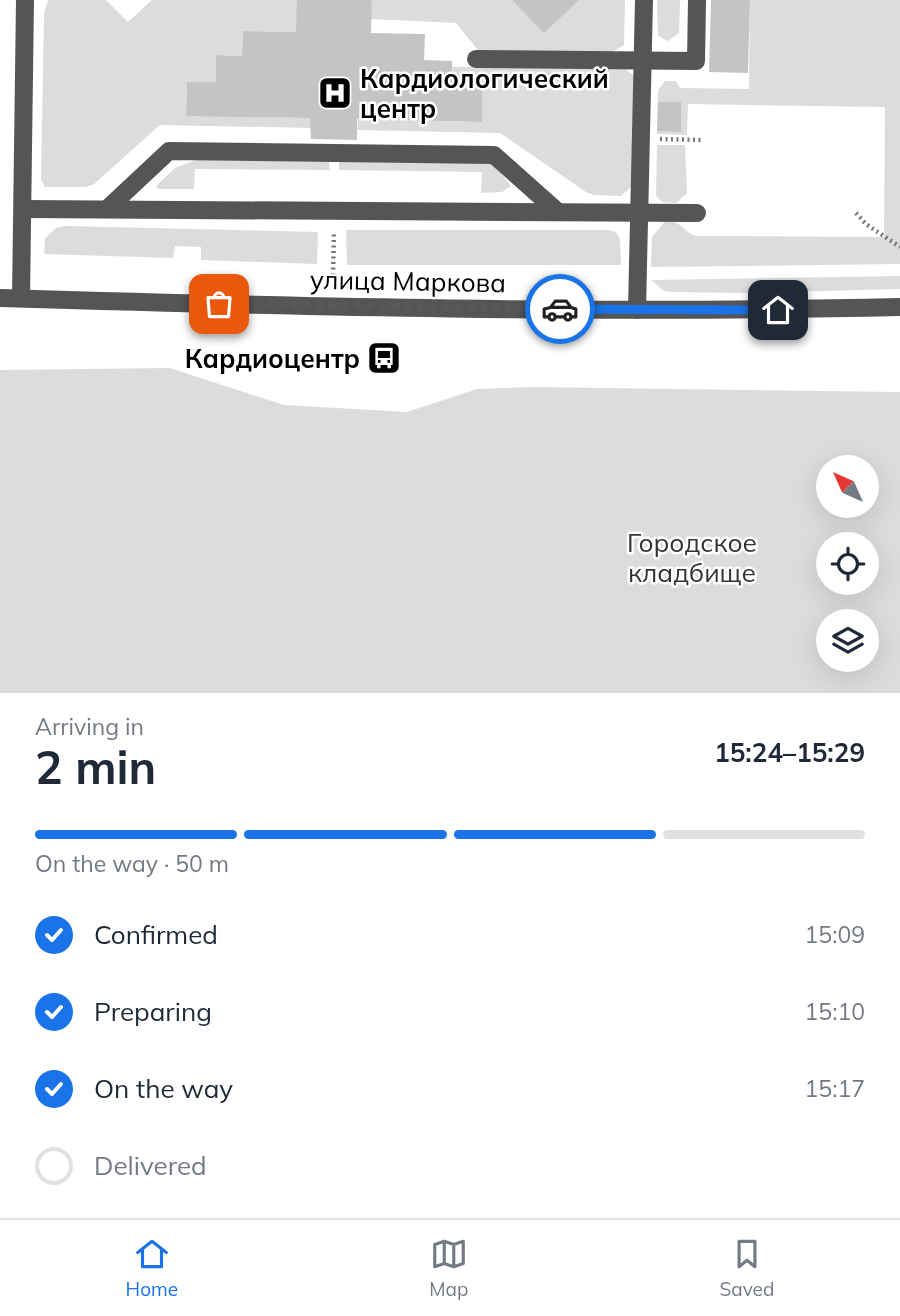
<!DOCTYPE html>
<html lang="en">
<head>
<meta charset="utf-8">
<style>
  body { margin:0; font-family:Mulish,sans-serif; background:#f6f6f7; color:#1f2937; height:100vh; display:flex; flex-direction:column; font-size:26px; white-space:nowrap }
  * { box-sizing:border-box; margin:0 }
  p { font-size:23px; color:#747a83 }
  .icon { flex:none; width:38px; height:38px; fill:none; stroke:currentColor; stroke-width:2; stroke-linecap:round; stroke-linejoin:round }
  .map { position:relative; height:693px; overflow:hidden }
  .sheet { display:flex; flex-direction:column; background:#fff; flex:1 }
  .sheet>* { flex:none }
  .needle { width:46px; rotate:315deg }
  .fabs { position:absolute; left:816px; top:455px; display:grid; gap:14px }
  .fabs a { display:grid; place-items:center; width:63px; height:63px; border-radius:50%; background:#fff; box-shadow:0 7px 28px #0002; font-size:35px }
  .pin { position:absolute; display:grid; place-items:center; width:60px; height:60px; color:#fff; margin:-30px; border-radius:14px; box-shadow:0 4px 10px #0006 }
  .courier { position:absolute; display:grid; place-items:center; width:70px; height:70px; margin:-35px; border:5px solid #1a73e8; border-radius:50%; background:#fff; color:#222; box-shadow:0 2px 9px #0007 }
  .summary em { font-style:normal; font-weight:700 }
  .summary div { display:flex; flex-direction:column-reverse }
  .summary { display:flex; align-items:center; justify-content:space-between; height:119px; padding:0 35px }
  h1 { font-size:46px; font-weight:700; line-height:52px }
  .bar { display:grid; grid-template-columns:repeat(4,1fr); gap:10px 7px; align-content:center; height:84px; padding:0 35px }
  .bar i { height:9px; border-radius:5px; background:#e0e1e3 }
  .bar .selected { background:#1a73e8 }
  .bar p { grid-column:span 4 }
  ol { padding:0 35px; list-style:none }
  li { display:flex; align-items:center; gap:21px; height:77px }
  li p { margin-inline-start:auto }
  li .icon { padding:7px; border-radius:50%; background:#1a73e8; color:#fff; stroke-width:4 }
  li:last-child { color:#747a83 }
  li i { width:38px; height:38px; border:4px solid #e0e1e3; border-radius:50% }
  .tabs { display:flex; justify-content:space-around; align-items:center; height:98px; border-top:2px solid #e0e1e3; background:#fff; font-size:19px; color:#747a83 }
  .tabs a { display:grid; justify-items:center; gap:4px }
  .tabs .selected { color:#1a73e8 }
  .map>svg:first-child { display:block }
  .green { fill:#dcdcdc; fill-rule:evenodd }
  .building { fill:#c4c4c4 }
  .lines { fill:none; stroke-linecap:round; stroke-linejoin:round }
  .path { stroke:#777; stroke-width:4.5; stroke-dasharray:2 3.5; stroke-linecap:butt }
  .minor { stroke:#555; stroke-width:18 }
  .done { stroke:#595959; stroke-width:7; stroke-dasharray:0 12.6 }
  .route { stroke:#1a73e8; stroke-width:9 }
  .labels { text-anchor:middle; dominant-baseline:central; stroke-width:5; stroke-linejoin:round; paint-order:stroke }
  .poi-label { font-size:26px; font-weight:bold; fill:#000; stroke:#fff; text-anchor:start }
  .street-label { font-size:26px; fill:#000; stroke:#fff }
  .park-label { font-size:26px; fill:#333; stroke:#fff }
</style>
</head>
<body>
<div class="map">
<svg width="900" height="693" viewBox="0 0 900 693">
  <rect width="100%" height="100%" fill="#fff"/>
  <g class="green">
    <path d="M 48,0 L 106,0 L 128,22 L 152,0 L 297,0 L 297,17 L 307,32 L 243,31 L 242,56 L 216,55 L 216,82 L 187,82 L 186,115 L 311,118 L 311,128 L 160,125 L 94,184 L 86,187 L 45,187 L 41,180 L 44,13 Z"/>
    <path d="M 372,0 L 625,0 L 624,45 L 611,53 L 478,50 L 456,23 L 371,19 Z"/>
    <path d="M 657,0 L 680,0 L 679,33 L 668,41 L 658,36 Z"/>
    <path d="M 750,0 L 900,0 L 900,264 L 651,267 L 652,237 L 666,220 C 681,220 684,234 698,236 L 884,237 L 885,107 L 688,104 L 687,135 L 657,134 L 658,90 L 665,81 L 676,81 L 680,88 L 749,89 Z"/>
    <path d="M 452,67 L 624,68 L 634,76 L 632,186 L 621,196 L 594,195 L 586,192 L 500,133 L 357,130 L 358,119 L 481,122 L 482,89 L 452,88 Z"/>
    <path d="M 657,145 L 685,145 L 687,193 L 676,203 L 662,202 L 656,196 Z"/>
    <path d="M 196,160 L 329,162 L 330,170 L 195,169 L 194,189 L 158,189 L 156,186 L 175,168 Z"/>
    <path d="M 339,162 L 489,163 L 495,166 L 511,186 L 502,192 L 481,193 L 482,172 L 339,170 Z"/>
    <path d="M 64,226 L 318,232 L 317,264 L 201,260 L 201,247 L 175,246 L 173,258 L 44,254 L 45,238 L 56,228 Z"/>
    <path d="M 346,230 L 609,230 L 616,232 L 620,239 L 621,265 L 347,265 Z"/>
    <path d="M 900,276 L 900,289 L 744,293 L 673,292 L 664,291 L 651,280 Z"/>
    <path d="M 170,368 L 284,405 L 407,412 L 477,389 L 532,387 L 900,392 L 900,693 L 0,693 L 0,370 ZM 828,467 L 866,467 L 866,506 L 828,506 ZM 828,544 L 866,544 L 866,583 L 828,583 ZM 828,621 L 866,621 L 866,660 L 828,660 Z"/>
  </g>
  <g class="building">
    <path d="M 297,0 L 372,0 L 371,33 L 425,34 L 424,60 L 452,61 L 452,88 L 482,88 L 482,122 L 357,119 L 357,140 L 311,139 L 310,118 L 186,116 L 187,82 L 216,82 L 216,55 L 242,56 L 243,31 L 296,32 Z"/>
    <path d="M 512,0 L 579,0 L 544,33 Z"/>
    <path d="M 711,0 L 750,0 L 748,73 L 709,72 Z"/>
    <path d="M 658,102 L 681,102 L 681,132 L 657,131 Z"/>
  </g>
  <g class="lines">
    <g class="path">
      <path d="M 660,139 L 704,140"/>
      <path d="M 856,213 L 866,224 L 900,247"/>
      <path d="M 333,275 L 334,231"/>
    </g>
    <g class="minor">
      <path d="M 476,59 L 696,61 L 697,0"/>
      <path d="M 23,209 L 697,213"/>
      <path d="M 107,209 L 169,151 L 494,155 L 558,212"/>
      <path d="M 0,298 C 300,307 600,314 900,307"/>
      <path d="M 21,298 L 25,0"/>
      <path d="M 637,310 L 644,0"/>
    </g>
  </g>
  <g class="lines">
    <path class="done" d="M 219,304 L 560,309"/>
    <path class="route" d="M 560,309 L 778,310"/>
  </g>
  <defs>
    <symbol id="hospital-square" viewBox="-11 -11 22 22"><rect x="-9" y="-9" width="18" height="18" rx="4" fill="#000" stroke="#fff"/><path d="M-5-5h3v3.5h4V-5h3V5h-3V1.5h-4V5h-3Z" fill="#fff"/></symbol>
    <symbol id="bus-square" viewBox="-11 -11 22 22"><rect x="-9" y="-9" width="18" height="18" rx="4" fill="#000" stroke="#fff"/><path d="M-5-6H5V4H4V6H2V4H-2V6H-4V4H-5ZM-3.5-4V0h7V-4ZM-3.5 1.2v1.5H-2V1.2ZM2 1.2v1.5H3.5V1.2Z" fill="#fff"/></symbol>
  </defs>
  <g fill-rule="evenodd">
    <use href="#hospital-square" x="316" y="74" width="38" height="38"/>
    <use href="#bus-square" x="365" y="339" width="38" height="38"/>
  </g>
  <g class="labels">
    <g class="poi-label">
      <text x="360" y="78">Кардиологический<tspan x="360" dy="30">центр</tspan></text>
      <text x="360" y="358" text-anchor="end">Кардиоцентр</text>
    </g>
    <g class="street-label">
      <text transform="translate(408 281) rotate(1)">улица Маркова</text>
    </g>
    <g class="park-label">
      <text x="692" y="542">Городское<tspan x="692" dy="30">кладбище</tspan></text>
    </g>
  </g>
</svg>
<div class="fabs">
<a><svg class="needle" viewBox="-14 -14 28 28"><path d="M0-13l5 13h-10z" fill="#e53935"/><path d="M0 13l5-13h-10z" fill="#747a83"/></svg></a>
<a><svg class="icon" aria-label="locate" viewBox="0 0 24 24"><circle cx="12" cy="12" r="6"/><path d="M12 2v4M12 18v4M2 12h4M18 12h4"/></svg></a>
<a><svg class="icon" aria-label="layers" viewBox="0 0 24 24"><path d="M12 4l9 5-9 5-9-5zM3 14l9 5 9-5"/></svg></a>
</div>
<div class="pin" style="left:219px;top:304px;background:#ea580c"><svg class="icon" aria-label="bag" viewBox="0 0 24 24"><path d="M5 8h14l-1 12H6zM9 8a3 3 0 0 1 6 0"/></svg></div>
<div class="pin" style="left:778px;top:310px;background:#1f2937"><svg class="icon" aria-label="home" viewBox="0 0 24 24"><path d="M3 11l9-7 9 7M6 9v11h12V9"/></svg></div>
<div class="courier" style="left:560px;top:309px"><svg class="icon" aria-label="car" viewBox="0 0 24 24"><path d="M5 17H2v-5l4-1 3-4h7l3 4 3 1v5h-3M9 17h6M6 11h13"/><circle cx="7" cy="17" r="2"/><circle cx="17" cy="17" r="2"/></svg></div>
</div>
<section class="sheet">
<div class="summary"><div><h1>2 min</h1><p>Arriving in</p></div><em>15:24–15:29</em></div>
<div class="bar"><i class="selected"></i><i class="selected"></i><i class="selected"></i><i></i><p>On the way · 50 m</p></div>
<ol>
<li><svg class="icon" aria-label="check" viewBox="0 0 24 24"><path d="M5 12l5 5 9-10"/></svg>Confirmed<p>15:09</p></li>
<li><svg class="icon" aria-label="check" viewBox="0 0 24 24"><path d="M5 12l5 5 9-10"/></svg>Preparing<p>15:10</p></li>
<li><svg class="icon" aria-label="check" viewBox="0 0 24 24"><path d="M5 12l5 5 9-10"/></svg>On the way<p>15:17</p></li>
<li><i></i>Delivered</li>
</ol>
</section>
<nav class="tabs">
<a class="selected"><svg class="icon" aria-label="home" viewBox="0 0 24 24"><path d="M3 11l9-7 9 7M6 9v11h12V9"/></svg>Home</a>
<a><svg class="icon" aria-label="map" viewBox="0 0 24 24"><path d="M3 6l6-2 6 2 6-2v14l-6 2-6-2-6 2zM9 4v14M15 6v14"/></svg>Map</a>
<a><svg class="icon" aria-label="saved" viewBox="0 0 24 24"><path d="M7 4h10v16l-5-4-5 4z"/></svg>Saved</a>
</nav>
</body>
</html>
